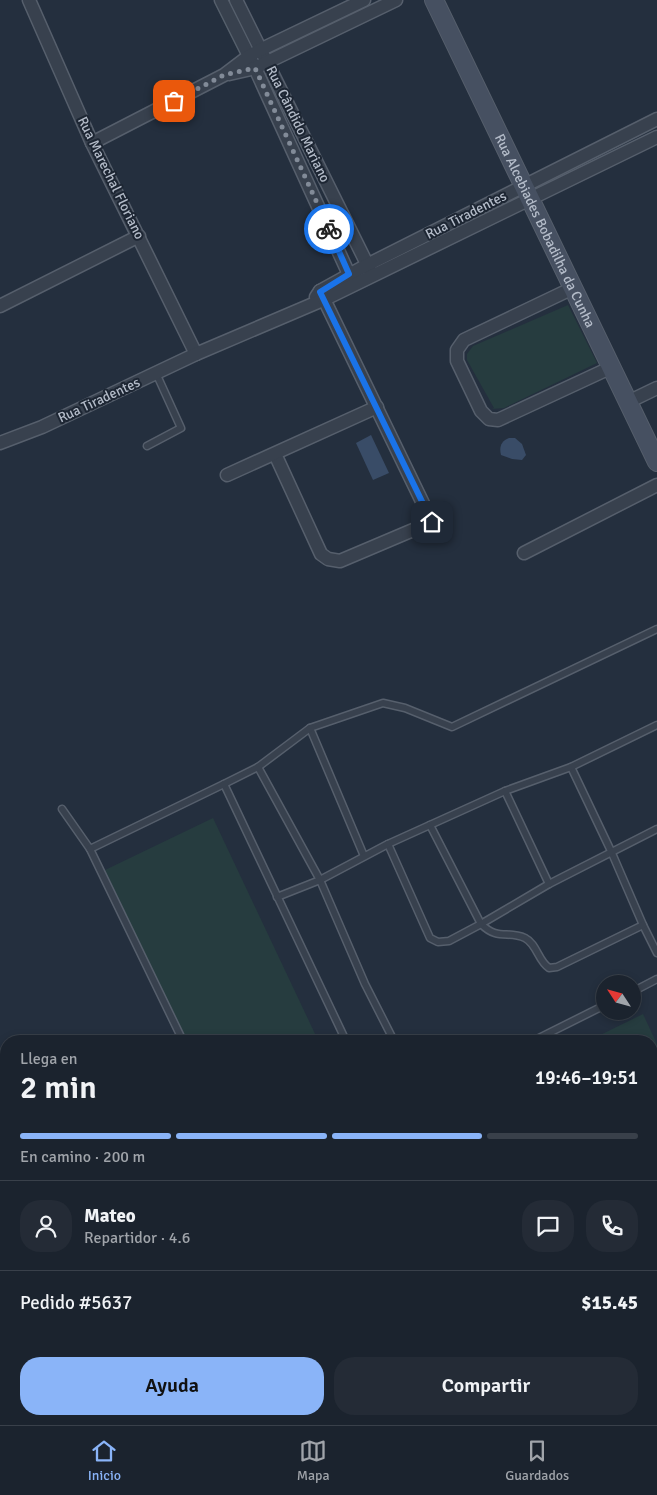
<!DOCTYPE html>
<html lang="es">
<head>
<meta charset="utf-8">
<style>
  body { margin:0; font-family:Signika,sans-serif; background:#242b36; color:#f1f3f6; height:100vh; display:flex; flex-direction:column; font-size:19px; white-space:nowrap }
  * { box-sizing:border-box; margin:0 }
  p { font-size:16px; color:#a0a4aa }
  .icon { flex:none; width:28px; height:28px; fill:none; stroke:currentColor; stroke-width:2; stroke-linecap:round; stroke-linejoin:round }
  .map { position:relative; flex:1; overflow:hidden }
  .panel { position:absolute; left:0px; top:1035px; width:658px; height:390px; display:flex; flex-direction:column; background:#1b232e; border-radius:20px 20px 0 0; box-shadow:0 2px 8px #0003,0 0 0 1px #39404a }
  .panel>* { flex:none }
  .needle { width:32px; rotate:306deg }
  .buttons { position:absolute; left:596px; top:975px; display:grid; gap:10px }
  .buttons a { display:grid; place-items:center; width:45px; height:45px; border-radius:50%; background:#1b232e; box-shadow:0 2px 8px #0003,0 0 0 1px #39404a; font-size:25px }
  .pin { position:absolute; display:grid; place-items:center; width:42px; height:42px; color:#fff; margin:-21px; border-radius:10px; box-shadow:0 2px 8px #0006 }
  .courier { position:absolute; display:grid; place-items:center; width:50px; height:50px; margin:-25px; border:4px solid #1a73e8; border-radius:50%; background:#fff; color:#222; box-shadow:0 1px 6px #0007 }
  .headline em { font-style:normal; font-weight:600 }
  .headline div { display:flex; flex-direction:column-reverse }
  .headline { display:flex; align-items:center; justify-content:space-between; height:85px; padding:0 20px }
  h1 { font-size:32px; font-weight:600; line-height:38px }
  .bar { display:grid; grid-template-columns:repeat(4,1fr); gap:8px 5px; align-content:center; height:60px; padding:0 20px }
  .bar i { height:6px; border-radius:4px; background:#39404a }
  .bar .selected { background:#8ab4f8 }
  .bar p { grid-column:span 4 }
  .line { display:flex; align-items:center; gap:12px; padding:0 20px; border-top:1px solid #39404a }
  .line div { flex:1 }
  .round { display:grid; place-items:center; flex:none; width:52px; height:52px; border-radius:20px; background:#242b36 }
  .action { display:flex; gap:10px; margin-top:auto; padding:10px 20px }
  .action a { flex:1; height:58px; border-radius:20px; background:#8ab4f8; color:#111; font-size:20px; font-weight:600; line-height:58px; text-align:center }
  .action a+a { background:#242b36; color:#f1f3f6 }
  .dock { display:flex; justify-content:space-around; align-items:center; height:70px; border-top:1px solid #39404a; background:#1b232e; font-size:14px; color:#a0a4aa }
  .dock a { display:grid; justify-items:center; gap:2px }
  .dock .selected { color:#8ab4f8 }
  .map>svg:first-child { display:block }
  .green { fill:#263c3f }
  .water { fill:#394c67 }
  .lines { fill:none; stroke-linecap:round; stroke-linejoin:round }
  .lane-casing { stroke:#565f6c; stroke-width:9 }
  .street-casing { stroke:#565f6c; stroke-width:15 }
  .secondary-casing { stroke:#565f6c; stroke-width:20 }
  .lane { stroke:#38414e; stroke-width:6 }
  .street { stroke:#38414e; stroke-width:12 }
  .secondary { stroke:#465061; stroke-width:18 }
  .done { stroke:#828b98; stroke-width:5; stroke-dasharray:0 9 }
  .route { stroke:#1a73e8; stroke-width:6 }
  .labels { text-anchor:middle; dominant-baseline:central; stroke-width:4; stroke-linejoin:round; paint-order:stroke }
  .street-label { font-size:14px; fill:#b4bcc9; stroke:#1d2633 }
</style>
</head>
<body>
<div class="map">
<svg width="657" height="1425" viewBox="0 0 657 1425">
  <rect width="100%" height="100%" fill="#242f3e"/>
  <g class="green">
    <path d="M 568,305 L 597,363 L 504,408 L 492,409 L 494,408 L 467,360 L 467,354 L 473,346 Z"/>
    <path d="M 213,818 L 317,1038 L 310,1041 L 186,1041 L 105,870 Z"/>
    <path d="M 643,1014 L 657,1044 L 657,1114 L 651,1117 L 651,1041 L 588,1041 Z"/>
  </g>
  <g class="water">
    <path d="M 371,435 L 389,473 L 373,480 L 356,443 Z"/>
    <path d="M 509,438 L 515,438 L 522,444 L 526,455 L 522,460 L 512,459 L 501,455 C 499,447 501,441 509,438 Z"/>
  </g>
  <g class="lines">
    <defs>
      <g id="lane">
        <path d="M 147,446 L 181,428 L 156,373"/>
        <path d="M 310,728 L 364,856"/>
        <path d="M 258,767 L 320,880 L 365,984 L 394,1041"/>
        <path d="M 571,767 L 611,851 L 643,925 L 657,953"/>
        <path d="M 224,784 L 346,1041"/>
        <path d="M 505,791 L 549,884"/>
        <path d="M 62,809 L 90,849 L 224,784 L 258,767 L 310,728 L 383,703 L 405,708 L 452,727 L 657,629"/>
        <path d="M 430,825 L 481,924 C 498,941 508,930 525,938 C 537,944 538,961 549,968 L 557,967 L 643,925"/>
        <path d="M 388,844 L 430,938 L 438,942 L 449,941 L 481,924 L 549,884 L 657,829"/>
        <path d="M 90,849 L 183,1041"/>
        <path d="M 277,897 L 320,880 L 388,844 L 505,791 L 571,767 L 657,725"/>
        <path d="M 632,992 L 657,979"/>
        <path d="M 533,1041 L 605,1005"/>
        <path d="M 651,1129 L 657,1126"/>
      </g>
      <g id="street">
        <path d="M 29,0 L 92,143 L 196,354"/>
        <path d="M 221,0 L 255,68 L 352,281"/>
        <path d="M 236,0 L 370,270"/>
        <path d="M 229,74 L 255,68 L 396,0"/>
        <path d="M 92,143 L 224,75 L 249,56 L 262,49 L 364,0"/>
        <path d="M 573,288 L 464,340 L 457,350 L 457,361 L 481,411 L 489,419 L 498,420 L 612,367"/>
        <path d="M 316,297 L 320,291 L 367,265 L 657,119"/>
        <path d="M 0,306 L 139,236"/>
        <path d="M 628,402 L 657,388"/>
        <path d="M 0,443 L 42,427 L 196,354 L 325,299 L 657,137"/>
        <path d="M 275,454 L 321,554 L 328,559 L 340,561 L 432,522 L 320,291"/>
        <path d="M 227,475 L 377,407"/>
        <path d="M 524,553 L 657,485"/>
        <path d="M 651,1185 L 657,1182"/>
        <path d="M 651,1342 L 657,1353"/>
        <path d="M 280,1419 L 283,1425"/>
        <path d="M 487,1419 L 490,1425"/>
        <path d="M 161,1425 L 173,1419"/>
      </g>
      <g id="secondary">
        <path id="s1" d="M 434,0 L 657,462"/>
      </g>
    </defs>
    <use href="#lane" class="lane-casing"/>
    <use href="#street" class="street-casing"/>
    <use href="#secondary" class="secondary-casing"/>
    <use href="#lane" class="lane"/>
    <use href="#street" class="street"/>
    <use href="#secondary" class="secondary"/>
  </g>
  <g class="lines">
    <path class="done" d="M 174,101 L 224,75 L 255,68 L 329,229"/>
    <path class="route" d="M 329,229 L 349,274 L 320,292 L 432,522"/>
  </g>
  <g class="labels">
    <g class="street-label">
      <text transform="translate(298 124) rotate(64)">Rua Cândido Mariano</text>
      <text transform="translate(111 178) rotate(64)">Rua Marechal Floriano</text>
      <text transform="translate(466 215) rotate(-27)">Rua Tiradentes</text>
      <text stroke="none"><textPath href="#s1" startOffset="256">Rua Alcebiades Bobadilha da Cunha</textPath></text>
      <text transform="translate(99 400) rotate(-25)">Rua Tiradentes</text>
    </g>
  </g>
</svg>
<div class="buttons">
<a><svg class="needle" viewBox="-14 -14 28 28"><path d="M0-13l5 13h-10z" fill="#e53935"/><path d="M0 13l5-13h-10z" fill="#a0a4aa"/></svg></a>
</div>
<div class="pin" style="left:174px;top:101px;background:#ea580c"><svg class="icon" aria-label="bag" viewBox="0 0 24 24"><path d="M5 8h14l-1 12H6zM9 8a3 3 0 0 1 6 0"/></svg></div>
<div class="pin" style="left:432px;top:522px;background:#1f2937"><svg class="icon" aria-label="home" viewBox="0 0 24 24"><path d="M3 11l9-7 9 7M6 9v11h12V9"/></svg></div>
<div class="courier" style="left:329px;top:229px"><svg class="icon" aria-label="bike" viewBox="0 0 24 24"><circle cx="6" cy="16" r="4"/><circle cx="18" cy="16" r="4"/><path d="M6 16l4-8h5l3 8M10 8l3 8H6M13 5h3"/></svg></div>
<section class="panel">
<div class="headline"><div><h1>2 min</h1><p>Llega en</p></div><em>19:46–19:51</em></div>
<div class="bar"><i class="selected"></i><i class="selected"></i><i class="selected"></i><i></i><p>En camino · 200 m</p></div>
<div class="line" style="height:90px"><a class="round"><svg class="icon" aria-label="person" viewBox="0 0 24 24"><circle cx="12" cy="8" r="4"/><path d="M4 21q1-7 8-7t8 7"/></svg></a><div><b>Mateo</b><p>Repartidor · 4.6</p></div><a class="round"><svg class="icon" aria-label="chat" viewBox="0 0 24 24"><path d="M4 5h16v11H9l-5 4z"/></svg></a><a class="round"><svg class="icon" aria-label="phone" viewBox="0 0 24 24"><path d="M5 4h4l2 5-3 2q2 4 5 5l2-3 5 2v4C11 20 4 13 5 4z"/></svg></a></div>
<div class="line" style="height:65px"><div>Pedido #5637</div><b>$15.45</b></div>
<div class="action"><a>Ayuda</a><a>Compartir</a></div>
</section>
</div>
<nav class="dock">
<a class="selected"><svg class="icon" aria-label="home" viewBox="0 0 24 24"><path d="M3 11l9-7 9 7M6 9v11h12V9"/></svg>Inicio</a>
<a><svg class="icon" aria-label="map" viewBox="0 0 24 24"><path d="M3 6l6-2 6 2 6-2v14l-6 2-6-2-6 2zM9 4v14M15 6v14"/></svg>Mapa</a>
<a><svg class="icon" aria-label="saved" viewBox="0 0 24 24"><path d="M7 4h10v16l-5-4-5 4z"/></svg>Guardados</a>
</nav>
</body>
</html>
